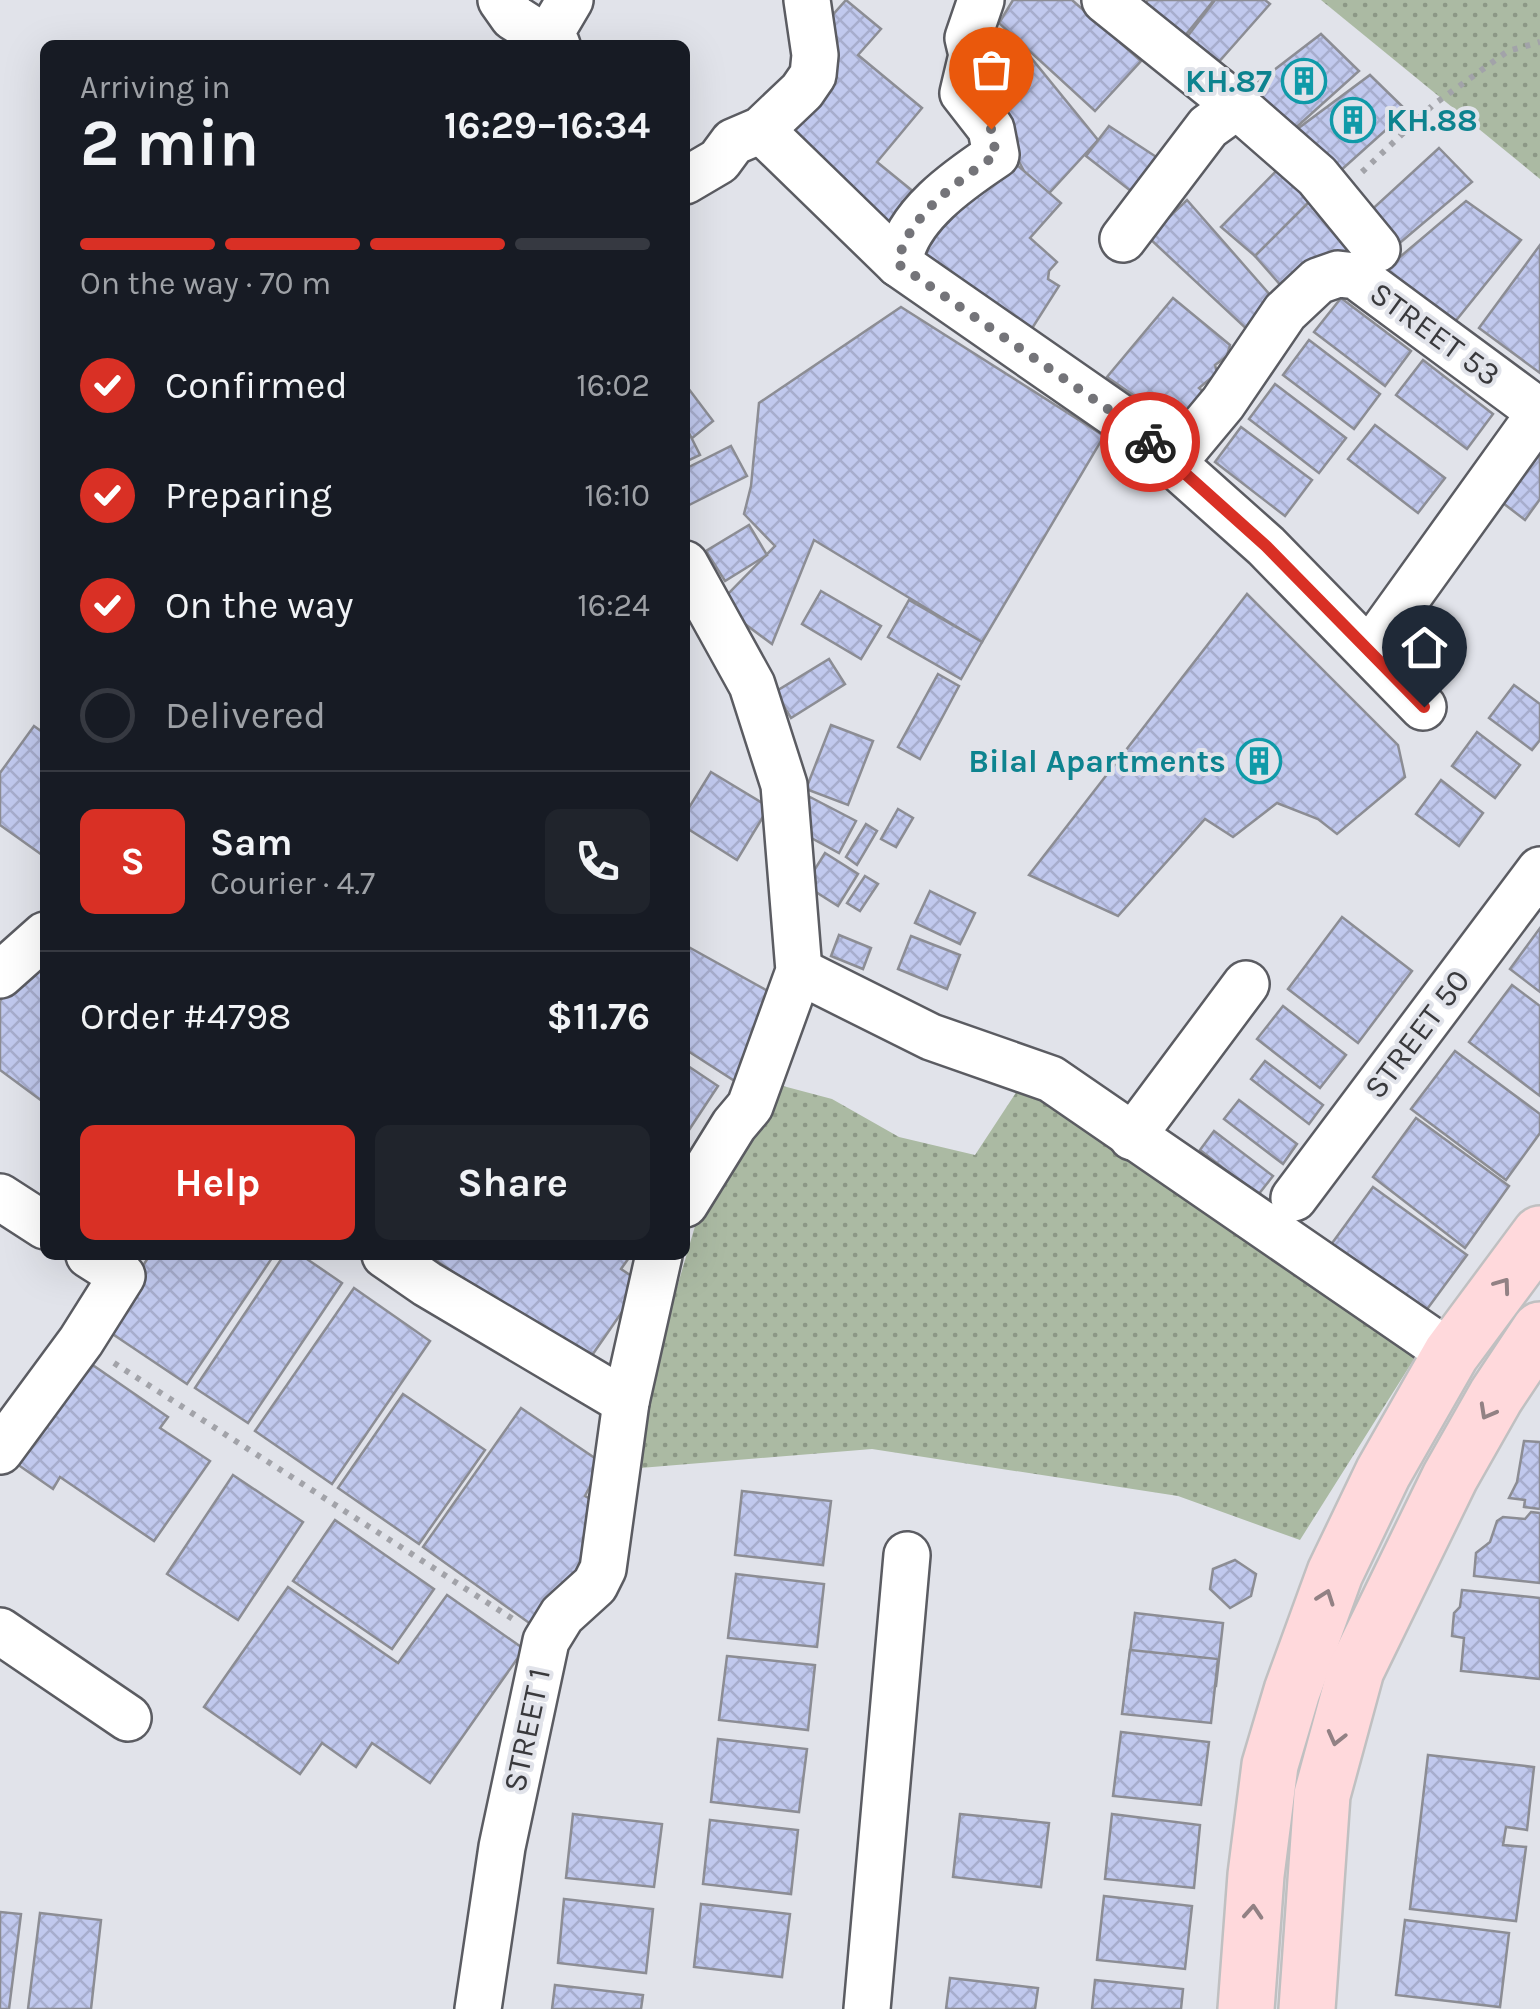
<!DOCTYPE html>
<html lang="en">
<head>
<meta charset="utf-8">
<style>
  body { margin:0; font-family:Karla,sans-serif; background:#20242c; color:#f1f3f6; height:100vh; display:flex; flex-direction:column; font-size:38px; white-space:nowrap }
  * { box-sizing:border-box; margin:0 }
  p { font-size:32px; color:#9ea1a6 }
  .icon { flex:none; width:55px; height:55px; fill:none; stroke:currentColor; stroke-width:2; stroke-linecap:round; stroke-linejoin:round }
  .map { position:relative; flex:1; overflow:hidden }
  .panel { position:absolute; left:40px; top:40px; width:650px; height:1220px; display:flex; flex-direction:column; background:#171b24; border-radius:15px; box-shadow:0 10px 40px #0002 }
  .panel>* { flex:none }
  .pin { position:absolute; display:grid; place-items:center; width:85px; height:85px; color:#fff; margin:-102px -42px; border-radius:50% 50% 50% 0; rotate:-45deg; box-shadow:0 0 10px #0007 }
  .pin .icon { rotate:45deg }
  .courier { position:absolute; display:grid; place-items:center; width:100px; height:100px; margin:-50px; border:8px solid #d93025; border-radius:50%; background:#fff; color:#222; box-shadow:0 2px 12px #0007 }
  .summary em { font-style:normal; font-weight:700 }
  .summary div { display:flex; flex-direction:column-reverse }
  .summary { display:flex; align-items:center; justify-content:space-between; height:170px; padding:0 40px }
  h1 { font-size:65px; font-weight:700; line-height:75px }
  .bar { display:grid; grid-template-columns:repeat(4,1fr); gap:15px 10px; align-content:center; height:120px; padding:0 40px }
  .bar i { height:12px; border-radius:8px; background:#363941 }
  .bar .current { background:#d93025 }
  .bar p { grid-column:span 4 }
  .line { display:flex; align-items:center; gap:25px; padding:0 40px; border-top:2px solid #363941 }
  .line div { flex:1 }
  .round { display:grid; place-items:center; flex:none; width:105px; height:105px; border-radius:15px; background:#20242c }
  ol { padding:0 40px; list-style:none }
  li { display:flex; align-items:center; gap:30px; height:110px }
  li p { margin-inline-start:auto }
  li .icon { padding:10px; border-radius:50%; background:#d93025; color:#fff; stroke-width:4 }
  li:last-child { color:#9ea1a6 }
  li i { width:55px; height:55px; border:5px solid #363941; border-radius:50% }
  .cta { display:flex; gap:20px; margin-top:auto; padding:20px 40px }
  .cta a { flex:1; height:115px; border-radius:15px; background:#d93025; color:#fff; font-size:40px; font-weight:700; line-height:115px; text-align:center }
  .cta a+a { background:#20242c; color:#f1f3f6 }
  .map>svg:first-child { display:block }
  .grass { fill:url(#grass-dots) }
  .building { fill:url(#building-cross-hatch); stroke:#8c8d94; stroke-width:2.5 }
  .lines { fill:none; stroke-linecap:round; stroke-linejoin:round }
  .minor-casing { stroke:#5b5c62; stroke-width:50 }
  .major-casing { stroke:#c0c0c1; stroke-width:60 }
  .path { stroke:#a2a3a9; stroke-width:6; stroke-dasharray:5 8; stroke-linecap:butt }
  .minor { stroke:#fff; stroke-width:45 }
  .major { stroke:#ffd9dc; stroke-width:55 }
  .oneway { stroke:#928184 }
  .done { stroke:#747479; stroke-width:10; stroke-dasharray:0 18 }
  .route { stroke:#d93025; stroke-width:12 }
  .labels { text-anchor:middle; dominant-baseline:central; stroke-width:8; stroke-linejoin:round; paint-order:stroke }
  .culture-label { font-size:32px; font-weight:bold; fill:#0d838f; stroke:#e1e3ea; text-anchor:end }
  .street-label { font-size:32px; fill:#39393c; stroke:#e1e3ea }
</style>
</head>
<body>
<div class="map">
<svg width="1540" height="2009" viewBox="0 0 1540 2009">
  <defs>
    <pattern id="grass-dots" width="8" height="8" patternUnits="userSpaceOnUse" patternTransform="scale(2.5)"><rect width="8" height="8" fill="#abbaa3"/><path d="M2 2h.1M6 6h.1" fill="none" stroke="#8c9886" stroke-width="1.8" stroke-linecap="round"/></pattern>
    <pattern id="building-cross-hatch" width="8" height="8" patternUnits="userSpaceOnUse" patternTransform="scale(2.5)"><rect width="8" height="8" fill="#c1c9ee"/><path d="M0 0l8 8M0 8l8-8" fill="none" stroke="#a7adcd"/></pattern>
  </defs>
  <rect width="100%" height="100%" fill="#e1e3ea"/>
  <g class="grass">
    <path d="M 1321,0 L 1540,0 L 1540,179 Z"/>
    <path d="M 783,1086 L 832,1099 L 899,1137 L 975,1155 L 1019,1088 L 1134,1157 L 1350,1314 L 1416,1356 L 1300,1540 L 1178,1496 L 872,1449 L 616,1470 L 655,1362 L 708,1182 L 770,1093 Z"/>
  </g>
  <g class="building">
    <path d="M 846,0 L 881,29 L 858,55 L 922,108 L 877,162 L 931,206 L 898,245 L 787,134 L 822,27 Z"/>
    <path d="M 1013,0 L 1072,0 L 1141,61 L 1095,111 L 999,23 Z"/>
    <path d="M 1148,0 L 1214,0 L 1175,48 L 1136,14 Z"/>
    <path d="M 1215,0 L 1265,0 L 1270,4 L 1209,73 L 1178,49 Z"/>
    <path d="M 1321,34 L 1359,71 L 1291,132 L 1248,90 Z"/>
    <path d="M 1015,38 L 1098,140 L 1040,203 L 991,106 L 982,63 Z"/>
    <path d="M 1370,75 L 1407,111 L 1339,172 L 1296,130 Z"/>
    <path d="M 1109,126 L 1161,160 L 1136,195 L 1086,156 Z"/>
    <path d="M 1439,148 L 1472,182 L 1395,247 L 1367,214 Z"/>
    <path d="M 1003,153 L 1061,203 L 1030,238 L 1057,262 L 1049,271 L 1048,279 L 1059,286 L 1031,330 L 914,253 Z"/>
    <path d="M 1286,161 L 1317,194 L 1255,256 L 1221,227 Z"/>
    <path d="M 1317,194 L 1354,245 L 1290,296 L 1255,256 Z"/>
    <path d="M 1187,200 L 1285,312 L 1253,335 L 1148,237 Z"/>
    <path d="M 1466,201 L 1521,240 L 1433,349 L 1361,290 Z"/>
    <path d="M 1540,245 L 1540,373 L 1479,328 Z"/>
    <path d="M 1173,298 L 1230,345 L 1227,356 L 1215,365 L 1217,373 L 1199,388 L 1206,394 L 1183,417 L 1168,419 L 1107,377 Z"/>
    <path d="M 1341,298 L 1411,351 L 1385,386 L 1314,332 Z"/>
    <path d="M 901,307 L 1104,436 L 982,642 L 814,540 L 772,644 L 718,604 L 775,546 L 744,514 L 751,486 L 759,403 Z"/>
    <path d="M 1309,340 L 1380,394 L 1354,429 L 1283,375 Z"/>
    <path d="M 1423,360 L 1493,414 L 1467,449 L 1396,395 Z"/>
    <path d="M 685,384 L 713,421 L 691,439 L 685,431 Z"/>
    <path d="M 1275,384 L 1346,438 L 1319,473 L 1249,419 Z"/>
    <path d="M 1375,425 L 1445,478 L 1418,513 L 1348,459 Z"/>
    <path d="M 1241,427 L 1312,480 L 1285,516 L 1215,462 Z"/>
    <path d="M 688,431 L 700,455 L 685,462 L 685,433 Z"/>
    <path d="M 731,446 L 747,476 L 685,507 L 685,469 Z"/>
    <path d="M 1540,447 L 1540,499 L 1525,520 L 1499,500 Z"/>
    <path d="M 749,525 L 767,555 L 725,581 L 706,551 Z"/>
    <path d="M 821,591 L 881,626 L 861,659 L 802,624 Z"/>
    <path d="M 1247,594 L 1398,745 L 1405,777 L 1337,834 L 1318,819 L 1277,803 L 1233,837 L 1205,819 L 1118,916 L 1029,875 Z"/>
    <path d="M 909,600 L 982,642 L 961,679 L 888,637 Z"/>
    <path d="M 829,659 L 845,684 L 791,718 L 775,692 Z"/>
    <path d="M 938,674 L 959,686 L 920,759 L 898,747 Z"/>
    <path d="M 1514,685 L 1540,704 L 1540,740 L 1532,750 L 1489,718 Z"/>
    <path d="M 831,725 L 873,741 L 848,805 L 806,789 Z"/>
    <path d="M 34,726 L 45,734 L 45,857 L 0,825 L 0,773 Z"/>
    <path d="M 1477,732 L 1520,765 L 1495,798 L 1452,766 Z"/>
    <path d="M 711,772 L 769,807 L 737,860 L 685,827 L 685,814 Z"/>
    <path d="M 1441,780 L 1483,813 L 1459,846 L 1416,814 Z"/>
    <path d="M 810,797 L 856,821 L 839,853 L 793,828 Z"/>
    <path d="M 898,809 L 913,818 L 896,847 L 881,839 Z"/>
    <path d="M 866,824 L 877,831 L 857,865 L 846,857 Z"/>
    <path d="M 825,853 L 858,874 L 838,906 L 805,885 Z"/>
    <path d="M 865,876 L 878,884 L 860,911 L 847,903 Z"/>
    <path d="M 930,891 L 975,913 L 960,944 L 915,923 Z"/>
    <path d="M 1342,917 L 1412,971 L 1358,1043 L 1288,989 Z"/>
    <path d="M 1540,928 L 1540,992 L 1510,969 Z"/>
    <path d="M 839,935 L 871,948 L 863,969 L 831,956 Z"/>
    <path d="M 911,936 L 960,955 L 947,989 L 898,969 Z"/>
    <path d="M 43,942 L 45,1097 L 42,1101 L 0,1070 L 0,1001 Z"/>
    <path d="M 685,945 L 766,990 L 771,1005 L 744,1087 L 685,1049 Z"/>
    <path d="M 1512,985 L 1540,1006 L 1540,1096 L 1469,1042 Z"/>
    <path d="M 1283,1006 L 1346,1055 L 1320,1088 L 1257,1039 Z"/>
    <path d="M 1455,1051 L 1540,1114 L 1540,1133 L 1506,1180 L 1411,1109 Z"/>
    <path d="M 1265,1061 L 1323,1105 L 1309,1124 L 1251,1079 Z"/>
    <path d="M 685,1064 L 718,1086 L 685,1136 Z"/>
    <path d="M 1239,1100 L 1297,1144 L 1283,1164 L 1224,1119 Z"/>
    <path d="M 1416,1118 L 1509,1186 L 1465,1248 L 1373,1177 Z"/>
    <path d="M 1214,1131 L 1273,1176 L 1258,1195 L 1200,1150 Z"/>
    <path d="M 1373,1187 L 1467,1255 L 1422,1316 L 1330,1246 Z"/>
    <path d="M 150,1255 L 274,1255 L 187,1384 L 102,1327 Z"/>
    <path d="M 284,1255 L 301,1255 L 342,1283 L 248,1423 L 195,1388 Z"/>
    <path d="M 441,1255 L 631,1255 L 621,1269 L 642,1283 L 586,1364 L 437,1261 Z"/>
    <path d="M 354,1288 L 430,1341 L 332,1484 L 255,1431 Z"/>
    <path d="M 84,1359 L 168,1417 L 160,1428 L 210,1461 L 154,1541 L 60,1477 L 53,1489 L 14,1462 Z"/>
    <path d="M 403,1394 L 485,1450 L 419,1544 L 338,1488 Z"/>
    <path d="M 521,1408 L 602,1463 L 585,1496 L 601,1505 L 586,1578 L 532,1625 L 423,1547 Z"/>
    <path d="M 1524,1441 L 1540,1442 L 1540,1509 L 1524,1507 L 1525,1500 L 1509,1498 L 1517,1482 Z"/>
    <path d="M 233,1475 L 303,1522 L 238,1620 L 167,1574 Z"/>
    <path d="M 742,1491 L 831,1501 L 823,1565 L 735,1555 Z"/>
    <path d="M 1531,1512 L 1540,1513 L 1540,1583 L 1474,1576 L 1476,1553 L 1490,1542 L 1497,1521 L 1503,1517 L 1525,1519 Z"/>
    <path d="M 335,1520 L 434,1589 L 392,1649 L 293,1581 Z"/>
    <path d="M 1235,1560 L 1256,1574 L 1251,1596 L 1230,1608 L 1210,1589 L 1213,1569 Z"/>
    <path d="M 736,1574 L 824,1584 L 817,1647 L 728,1638 Z"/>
    <path d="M 288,1587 L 398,1663 L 447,1595 L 524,1649 L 430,1783 L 372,1743 L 356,1767 L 322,1743 L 300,1774 L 204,1707 Z"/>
    <path d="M 1462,1590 L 1540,1598 L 1540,1679 L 1461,1671 L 1464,1638 L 1452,1636 L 1454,1613 L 1460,1607 Z"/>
    <path d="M 1135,1613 L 1223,1623 L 1216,1686 L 1127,1677 Z"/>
    <path d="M 1130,1650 L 1218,1659 L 1211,1723 L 1122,1714 Z"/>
    <path d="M 727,1656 L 815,1665 L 808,1730 L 719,1720 Z"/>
    <path d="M 1121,1732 L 1209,1742 L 1201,1805 L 1113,1796 Z"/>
    <path d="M 718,1739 L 807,1749 L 799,1812 L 711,1802 Z"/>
    <path d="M 1428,1755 L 1534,1767 L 1527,1830 L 1506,1827 L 1503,1845 L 1526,1847 L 1516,1921 L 1410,1909 Z"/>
    <path d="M 573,1814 L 662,1824 L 654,1887 L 566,1878 Z"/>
    <path d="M 960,1814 L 1049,1823 L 1041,1887 L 953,1877 Z"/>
    <path d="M 1112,1814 L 1200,1825 L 1194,1888 L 1105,1879 Z"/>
    <path d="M 710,1820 L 798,1830 L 791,1894 L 703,1884 Z"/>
    <path d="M 1104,1896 L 1192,1906 L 1185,1969 L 1097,1960 Z"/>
    <path d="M 564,1899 L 653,1909 L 646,1973 L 558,1963 Z"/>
    <path d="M 701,1904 L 790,1914 L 782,1977 L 694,1967 Z"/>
    <path d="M 0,1912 L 21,1914 L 9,2009 L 0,2009 Z"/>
    <path d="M 40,1913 L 101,1920 L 91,2009 L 28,2009 Z"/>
    <path d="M 1405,1920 L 1509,1933 L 1500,2007 L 1396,1995 Z"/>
    <path d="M 950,1978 L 1038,1988 L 1035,2009 L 946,2009 Z"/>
    <path d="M 1095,1980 L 1183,1989 L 1181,2009 L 1092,2009 Z"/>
    <path d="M 555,1985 L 643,1995 L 641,2009 L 552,2009 Z"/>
  </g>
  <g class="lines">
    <defs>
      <g id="minor">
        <path d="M 501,0 L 513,17 L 547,39"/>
        <path d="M 1105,0 L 1237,106 L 1317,176 L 1377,249"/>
        <path d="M 557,45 L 547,39 L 570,0"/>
        <path d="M 761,130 L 899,264 L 1128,423 L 1266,546 L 1423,707"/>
        <path d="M 685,181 L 719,161 L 733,142 L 761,130 L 802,91 L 813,75 L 815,55 L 807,0"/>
        <path d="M 1123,239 L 1208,127 L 1237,106"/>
        <path d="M 899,264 C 904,217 960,179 996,155 L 991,129 L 963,93 L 972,55 L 968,38 L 981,0"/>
        <path d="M 1173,463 L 1223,403 L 1285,312 L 1318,281 L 1338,274 L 1356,276 L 1540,412"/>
        <path d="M 685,564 L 752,685 L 784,785 L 799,971 L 750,1106 L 734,1125 L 685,1204"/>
        <path d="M 1369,651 L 1540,413"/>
        <path d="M 799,971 L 931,1037 L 1051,1079 L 1451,1354"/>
        <path d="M 0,975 L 45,935"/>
        <path d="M 1132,1137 L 1246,984"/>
        <path d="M 0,1197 L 45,1226"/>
        <path d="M 1294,1198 L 1540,870"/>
        <path d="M 385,1255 L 427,1284 L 626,1402"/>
        <path d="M 0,1451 L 81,1341 L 122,1276 L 89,1255"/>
        <path d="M 0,1631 L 128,1718"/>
        <path d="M 478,2009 L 502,1847 L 546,1641 L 562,1615 L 595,1585 L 603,1569 L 626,1402 L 659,1255"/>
        <path d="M 867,2009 L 907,1555"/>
      </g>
      <g id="major">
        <path d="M 1246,2009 L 1256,1875 L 1270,1765 L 1292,1691 L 1335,1573 L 1383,1473 L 1451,1354 L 1540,1234"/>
        <path d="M 1307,2009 L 1322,1795 L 1356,1670 L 1450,1477 L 1496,1396 L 1540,1330"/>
      </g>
    </defs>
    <use href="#minor" class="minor-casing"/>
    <use href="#major" class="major-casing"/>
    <g class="path">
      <path d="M 1362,172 L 1433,105 L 1508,51 L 1540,42"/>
      <path d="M 114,1363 L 516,1621"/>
    </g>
    <use href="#minor" class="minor"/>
    <use href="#major" class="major"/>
  </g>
  <defs><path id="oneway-chevron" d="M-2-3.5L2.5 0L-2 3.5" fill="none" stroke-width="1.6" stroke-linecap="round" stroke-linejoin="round" transform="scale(2.5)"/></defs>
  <g class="oneway">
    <use href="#oneway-chevron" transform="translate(1503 1285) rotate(-54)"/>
    <use href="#oneway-chevron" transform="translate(1487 1412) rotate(119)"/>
    <use href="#oneway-chevron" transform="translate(1326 1597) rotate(-70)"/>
    <use href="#oneway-chevron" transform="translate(1336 1738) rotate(104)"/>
    <use href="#oneway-chevron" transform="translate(1253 1912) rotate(-86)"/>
  </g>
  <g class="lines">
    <path class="done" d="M 991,129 L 996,155 C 960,180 905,217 898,264 L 1128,423 L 1150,442"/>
    <path class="route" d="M 1150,442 L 1266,546 L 1424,707"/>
  </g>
  <defs>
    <symbol id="building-ring" viewBox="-11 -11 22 22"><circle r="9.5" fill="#e1e3ea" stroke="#0f9aa8" stroke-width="1.5"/><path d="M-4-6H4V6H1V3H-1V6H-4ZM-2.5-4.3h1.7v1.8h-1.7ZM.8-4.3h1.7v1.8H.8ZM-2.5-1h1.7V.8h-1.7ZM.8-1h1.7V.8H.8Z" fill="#0f9aa8"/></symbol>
  </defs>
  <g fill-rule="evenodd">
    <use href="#building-ring" x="1279" y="56" width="50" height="50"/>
    <use href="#building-ring" x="1328" y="95" width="50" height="50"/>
    <use href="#building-ring" x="1234" y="736" width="50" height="50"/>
  </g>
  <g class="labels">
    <g class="culture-label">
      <text x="1272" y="81">KH.87</text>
      <text x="1386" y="120" text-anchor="start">KH.88</text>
      <text x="1226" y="761">Bilal Apartments</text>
    </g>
    <g class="street-label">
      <text transform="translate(1435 334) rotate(36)">STREET 53</text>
      <text transform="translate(1417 1034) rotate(-53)">STREET 50</text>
      <text transform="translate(527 1730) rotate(-78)">STREET 1</text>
    </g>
  </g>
</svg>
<div class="pin" style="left:991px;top:129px;background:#ea580c"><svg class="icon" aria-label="bag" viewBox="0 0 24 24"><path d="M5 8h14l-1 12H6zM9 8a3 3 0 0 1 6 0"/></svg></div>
<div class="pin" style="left:1424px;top:707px;background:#1f2937"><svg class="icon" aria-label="home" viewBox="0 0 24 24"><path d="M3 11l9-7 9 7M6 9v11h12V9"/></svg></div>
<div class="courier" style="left:1150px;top:442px"><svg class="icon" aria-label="bike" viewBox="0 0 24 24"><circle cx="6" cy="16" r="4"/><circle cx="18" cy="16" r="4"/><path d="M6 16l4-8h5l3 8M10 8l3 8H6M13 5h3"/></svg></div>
<section class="panel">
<div class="summary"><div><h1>2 min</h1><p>Arriving in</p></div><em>16:29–16:34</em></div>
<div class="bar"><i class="current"></i><i class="current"></i><i class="current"></i><i></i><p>On the way · 70 m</p></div>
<ol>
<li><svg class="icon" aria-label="check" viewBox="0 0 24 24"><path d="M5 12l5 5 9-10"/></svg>Confirmed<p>16:02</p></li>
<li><svg class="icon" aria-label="check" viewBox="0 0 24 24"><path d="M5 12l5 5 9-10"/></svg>Preparing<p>16:10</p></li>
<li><svg class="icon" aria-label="check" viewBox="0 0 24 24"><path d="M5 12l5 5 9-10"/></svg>On the way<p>16:24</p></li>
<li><i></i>Delivered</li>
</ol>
<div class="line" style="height:180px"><b class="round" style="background:#d93025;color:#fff">S</b><div><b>Sam</b><p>Courier · 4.7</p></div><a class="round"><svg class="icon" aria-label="phone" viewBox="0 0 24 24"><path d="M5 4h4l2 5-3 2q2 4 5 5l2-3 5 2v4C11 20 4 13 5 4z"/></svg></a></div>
<div class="line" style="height:130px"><div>Order #4798</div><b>$11.76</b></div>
<div class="cta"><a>Help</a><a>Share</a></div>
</section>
</div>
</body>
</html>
